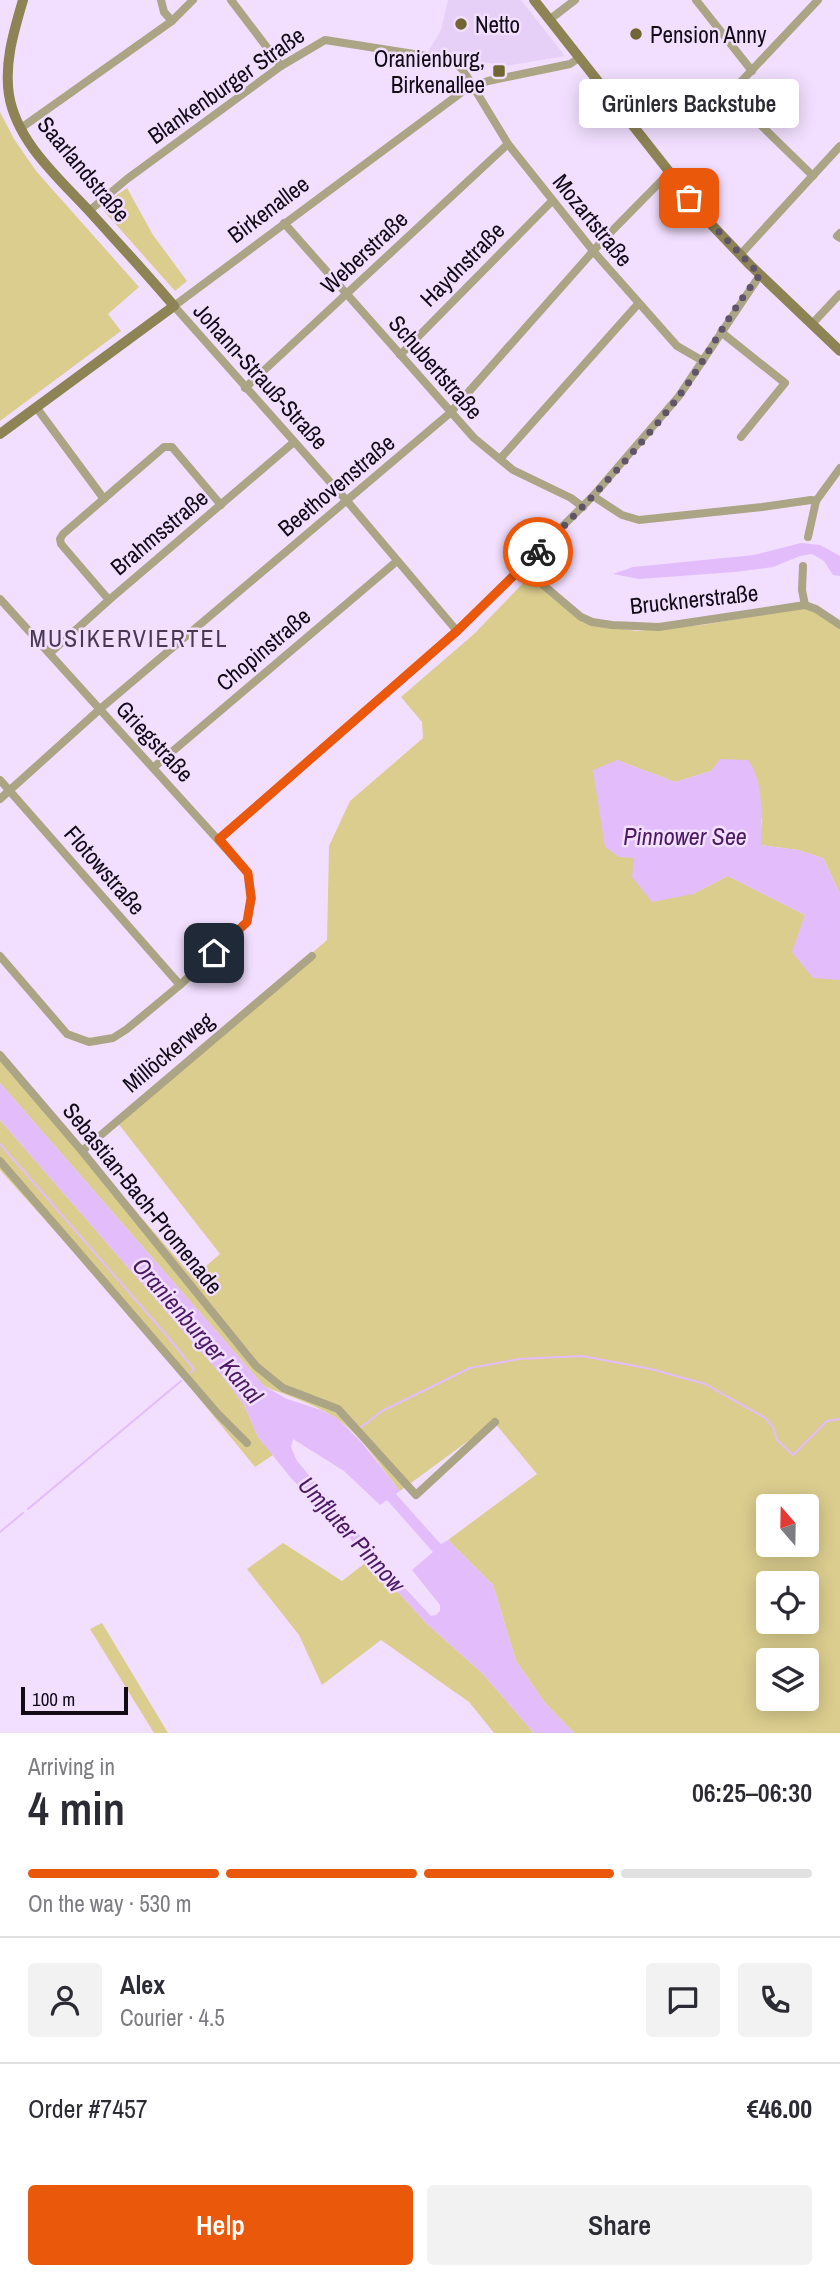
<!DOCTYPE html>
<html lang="en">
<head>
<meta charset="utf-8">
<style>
  body { margin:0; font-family:"Archivo Narrow",sans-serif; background:#f2f2f3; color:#2b2b33; height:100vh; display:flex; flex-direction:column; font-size:26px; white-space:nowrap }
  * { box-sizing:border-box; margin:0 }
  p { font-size:23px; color:#7c7c81 }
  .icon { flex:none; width:38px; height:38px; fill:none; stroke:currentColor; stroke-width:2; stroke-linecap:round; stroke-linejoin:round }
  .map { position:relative; height:1733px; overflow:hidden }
  .drawer { display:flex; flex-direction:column; background:#fff; flex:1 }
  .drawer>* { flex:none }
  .needle { width:46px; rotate:340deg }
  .fabs { position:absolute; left:756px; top:1494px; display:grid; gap:14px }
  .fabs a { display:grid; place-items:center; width:63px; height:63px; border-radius:7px; background:#fff; box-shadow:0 4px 18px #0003; font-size:35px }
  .scale { position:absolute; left:21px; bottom:18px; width:107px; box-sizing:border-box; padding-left:7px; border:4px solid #120b16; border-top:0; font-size:19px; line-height:24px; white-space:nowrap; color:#120b16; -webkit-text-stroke:5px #f2dfff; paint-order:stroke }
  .pin { position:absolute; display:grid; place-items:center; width:60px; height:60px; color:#fff; margin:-30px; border-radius:14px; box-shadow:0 4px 10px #0006 }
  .courier { position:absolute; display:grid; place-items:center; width:70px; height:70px; margin:-35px; border:5px solid #ea580c; border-radius:50%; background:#fff; color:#222; box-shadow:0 2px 9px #0007 }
  .bubble { position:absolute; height:49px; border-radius:7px; background:#fff; box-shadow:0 4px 18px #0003; font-size:23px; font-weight:600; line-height:49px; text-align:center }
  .summary em { font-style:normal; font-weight:600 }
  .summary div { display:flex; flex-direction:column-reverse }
  .summary { display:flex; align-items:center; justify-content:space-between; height:119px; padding:0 28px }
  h1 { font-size:46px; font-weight:600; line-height:52px }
  .bar { display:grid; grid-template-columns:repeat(4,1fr); gap:10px 7px; align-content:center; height:84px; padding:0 28px }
  .bar i { height:9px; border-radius:5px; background:#e1e1e2 }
  .bar .on { background:#ea580c }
  .bar p { grid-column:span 4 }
  .line { display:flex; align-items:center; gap:18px; padding:0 28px; border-top:2px solid #e1e1e2 }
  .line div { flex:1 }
  .round { display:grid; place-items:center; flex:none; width:74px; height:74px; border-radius:7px; background:#f2f2f3 }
  .action { display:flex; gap:14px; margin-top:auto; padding:14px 28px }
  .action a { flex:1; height:80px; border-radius:7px; background:#ea580c; color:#fff; font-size:28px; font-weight:600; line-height:80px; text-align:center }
  .action a+a { background:#f2f2f3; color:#2b2b33 }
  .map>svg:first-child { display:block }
  .built { fill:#e7d0f7 }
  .green { fill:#dbcd8e; fill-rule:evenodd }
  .water { fill:#e3bcfc }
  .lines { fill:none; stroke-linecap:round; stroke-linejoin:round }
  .stream { stroke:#e3bcfc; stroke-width:2 }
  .canal { stroke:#e3bcfc; stroke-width:8 }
  .street { stroke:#aba485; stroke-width:8 }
  .secondary { stroke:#8d8355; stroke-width:10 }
  .done { stroke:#605568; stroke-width:7; stroke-dasharray:0 12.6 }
  .route { stroke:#ea580c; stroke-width:9 }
  .poi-dot { fill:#716633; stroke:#f2dfff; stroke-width:2.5 }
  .labels { text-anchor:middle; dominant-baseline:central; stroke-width:5; stroke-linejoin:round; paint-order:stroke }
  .poi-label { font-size:23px; fill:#120b16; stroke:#f2dfff; text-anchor:start }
  .street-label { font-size:23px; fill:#120b16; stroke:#f2dfff }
  .neighbourhood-label { font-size:24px; letter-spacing:2px; fill:#483852; stroke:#f2dfff }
  .water-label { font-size:24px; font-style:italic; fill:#4b1a63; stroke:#f2dfff }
</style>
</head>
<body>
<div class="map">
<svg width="840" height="1733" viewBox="0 0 840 1733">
  <rect width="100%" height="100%" fill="#f2dfff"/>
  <path class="built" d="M 448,0 L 521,0 L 565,56 L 505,66 L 428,52 L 441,30 Z"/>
  <g class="green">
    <path d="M 0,112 L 14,139 L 36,171 L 139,287 L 108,314 L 121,331 L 0,421 Z"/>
    <path d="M 127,188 L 153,235 L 187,281 L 175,291 L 104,211 L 104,204 Z"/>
    <path d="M 529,577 L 583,623 L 637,631 L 702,625 L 803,608 L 815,611 L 840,629 L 840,894 L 823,858 L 798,850 L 760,845 L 762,819 L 711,771 L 675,782 L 617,760 L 634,858 L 693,894 L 728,876 L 805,915 L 802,924 L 840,979 L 840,1733 L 574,1733 L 545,1703 L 516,1661 L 493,1585 L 448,1540 L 537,1474 L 494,1422 L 400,1491 C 380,1466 361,1434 334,1417 C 313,1403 287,1396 264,1386 L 0,1083 L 0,1055 L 193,1277 L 220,1254 L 117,1122 L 327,940 L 329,846 L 350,801 L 423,738 L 422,722 L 401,697 L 474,634 ZM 768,1507 L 807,1507 L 807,1545 L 768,1545 ZM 768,1584 L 807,1584 L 807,1622 L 768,1622 ZM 768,1661 L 807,1661 L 807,1699 L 768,1699 Z"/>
    <path d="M 0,1120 L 224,1378 L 244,1405 L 258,1437 L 273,1455 L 255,1467 L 189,1386 L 180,1370 L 0,1170 Z"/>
    <path d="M 283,1543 L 342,1581 L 369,1560 L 427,1624 L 482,1673 L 534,1733 L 494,1733 L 469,1702 L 381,1640 L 322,1685 L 299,1635 L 247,1569 Z"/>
    <path d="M 102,1623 L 168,1733 L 154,1733 L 90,1629 Z"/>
  </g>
  <g class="water">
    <path d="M 801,543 L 820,545 L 840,556 L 840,576 L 833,575 L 824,561 L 812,554 L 800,556 L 773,567 L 735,572 L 639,579 L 613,574 L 633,567 L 754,555 Z"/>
    <path d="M 720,759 L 748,760 C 765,783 761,817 761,845 L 798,850 L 823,858 L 840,894 L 840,980 L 813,978 L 792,952 L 805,915 L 728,876 L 693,894 L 652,902 L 632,877 L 634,858 L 619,857 L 605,847 L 593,770 L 617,760 L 675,782 L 711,771 Z"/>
    <path d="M 0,1083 L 264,1386 L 287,1399 L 321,1410 L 337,1418 L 362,1443 L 400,1491 L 396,1494 L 436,1539 L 441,1544 L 448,1540 L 493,1585 L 516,1661 L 545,1703 L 574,1733 L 534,1733 L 482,1673 L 427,1624 L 369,1560 L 375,1556 L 431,1616 L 436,1615 L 440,1611 L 440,1605 L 412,1570 L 433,1552 L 387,1500 L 380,1505 L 344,1471 L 293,1439 L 291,1447 L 297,1461 L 363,1540 L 356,1545 L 291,1478 L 258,1437 L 244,1405 L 224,1378 L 0,1120 Z"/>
  </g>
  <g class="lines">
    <g class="stream">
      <path d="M 0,1144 L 167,1336 L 194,1369 L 191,1372"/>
      <path d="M 361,1427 L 382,1411 L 470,1368 L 519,1359 L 582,1356 L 651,1369 L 705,1384 L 765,1418 L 773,1427 L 777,1440 L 793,1455 L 827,1421 L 840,1419"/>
      <path d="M 28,1509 L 181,1381"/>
      <path d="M 0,1532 L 23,1513"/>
    </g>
    <path class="canal" d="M 355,1536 L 378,1563"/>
    <g class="street">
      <path d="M 161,0 L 164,12 L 172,21"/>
      <path d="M 231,0 L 281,66"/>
      <path d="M 696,0 L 752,71"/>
      <path d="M 549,20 L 575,0"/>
      <path d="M 21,128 L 172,21 L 193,0"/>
      <path d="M 813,176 L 735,100 L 735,88 L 818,0"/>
      <path d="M 89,211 L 127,179 L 281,66 L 325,40 L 452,60 L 463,70 L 508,144 L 594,252 L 677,346 L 703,361"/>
      <path d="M 284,223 L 474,438 L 513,470 L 571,498 L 583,507"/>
      <path d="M 840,233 L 837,236 L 840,238"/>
      <path d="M 740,255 L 840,146"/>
      <path d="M 812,324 L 840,294"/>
      <path d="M 721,332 L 785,383 L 741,437"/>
      <path d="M 400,355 L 552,201"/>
      <path d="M 245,388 L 508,144"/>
      <path d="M 36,407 L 104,499"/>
      <path d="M 500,459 L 638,304"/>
      <path d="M 593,496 L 622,515 L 639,520 L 762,507 L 811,500 L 816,501"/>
      <path d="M 808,537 L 816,501 L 840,468"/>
      <path d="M 803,566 L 802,590 L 805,605"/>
      <path d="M 522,567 L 581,617 L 592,622 L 612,625 L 659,627 L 805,605 L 816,609 L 840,625"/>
      <path d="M 0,599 L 248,873 L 252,898 L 247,922 L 180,985 L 127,1029 L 113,1038 L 89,1042 L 67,1034 L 0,956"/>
      <path d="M 109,600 L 61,544 L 60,539 L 63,534 L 164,447 L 172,447 L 221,505"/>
      <path d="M 457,631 L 347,501 L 174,306 L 466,89 L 488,81 L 570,64 L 579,58"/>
      <path d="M 50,653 L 109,600 L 294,442"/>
      <path d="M 154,767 L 397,561"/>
      <path d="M 0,780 L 180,985"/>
      <path d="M 0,799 L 100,709 L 450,413 L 603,240 L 669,173"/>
      <path d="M 219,839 L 457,631 L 593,496 L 679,396 L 760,275"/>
      <path d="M 0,1055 L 82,1151 L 256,1366 L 283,1388 L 338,1409 L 416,1495 L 495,1422"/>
      <path d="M 82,1151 L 312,956"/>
      <path d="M 0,1161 L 218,1414 L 247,1443"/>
    </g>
    <g class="secondary">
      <path d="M 534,0 L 708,221 L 750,265 L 840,351"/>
      <path d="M 0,434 L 174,306 C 147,274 119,244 91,213 C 60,179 17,143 9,95 C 4,62 14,31 23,0"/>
    </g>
  </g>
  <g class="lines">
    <path class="done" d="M 538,552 C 588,502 637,451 679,396 C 708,357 729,312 760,275 L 708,220 L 689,198"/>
    <path class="route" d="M 214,953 L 247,922 L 251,898 L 248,873 L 219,839 L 457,631 L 538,552"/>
  </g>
  <g class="poi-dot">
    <circle cx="461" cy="24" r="7"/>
    <circle cx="636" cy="34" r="7"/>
    <rect x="492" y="64" width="14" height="14" rx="3.5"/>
  </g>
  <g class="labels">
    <g class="poi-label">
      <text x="475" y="24">Netto</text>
      <text x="650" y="34">Pension Anny</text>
      <text x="485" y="58" text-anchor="end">Oranienburg,<tspan x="485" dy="26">Birkenallee</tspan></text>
    </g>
    <g class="street-label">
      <text transform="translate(226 85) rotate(-35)">Blankenburger Straße</text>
      <text transform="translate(84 169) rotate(50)">Saarlandstraße</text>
      <text transform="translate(268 209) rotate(-37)">Birkenallee</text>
      <text transform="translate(593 220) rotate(51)">Mozartstraße</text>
      <text transform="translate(364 252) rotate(-43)">Weberstraße</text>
      <text transform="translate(462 264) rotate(-45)">Haydnstraße</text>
      <text transform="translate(436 367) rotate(49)">Schubertstraße</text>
      <text transform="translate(261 376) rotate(48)">Johann-Strauß-Straße</text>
      <text transform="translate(336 485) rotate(-40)">Beethovenstraße</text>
      <text transform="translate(159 532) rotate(-40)">Brahmsstraße</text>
      <text transform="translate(694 599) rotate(-6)">Brucknerstraße</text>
      <text transform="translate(263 649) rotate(-40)">Chopinstraße</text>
      <text transform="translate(155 741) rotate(47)">Griegstraße</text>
      <text transform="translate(105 870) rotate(49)">Flotowstraße</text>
      <text transform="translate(168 1052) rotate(-40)">Millöckerweg</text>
      <text transform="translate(143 1198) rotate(51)">Sebastian-Bach-Promenade</text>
    </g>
    <g class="neighbourhood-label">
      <text x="129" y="638">MUSIKERVIERTEL</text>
    </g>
    <g class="water-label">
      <text x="685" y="836">Pinnower See</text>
      <text transform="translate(198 1330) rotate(49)">Oranienburger Kanal</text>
      <text transform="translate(352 1534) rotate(48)">Umfluter Pinnow</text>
    </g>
  </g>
</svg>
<div class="fabs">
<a><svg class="needle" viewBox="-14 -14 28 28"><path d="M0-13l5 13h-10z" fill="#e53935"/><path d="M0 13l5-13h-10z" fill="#7c7c81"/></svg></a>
<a><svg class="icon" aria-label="locate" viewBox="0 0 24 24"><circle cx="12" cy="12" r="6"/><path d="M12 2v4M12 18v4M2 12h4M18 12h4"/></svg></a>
<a><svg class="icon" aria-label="layers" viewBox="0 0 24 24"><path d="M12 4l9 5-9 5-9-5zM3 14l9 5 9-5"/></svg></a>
</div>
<div class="scale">100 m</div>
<div class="pin" style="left:689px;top:198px;background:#ea580c"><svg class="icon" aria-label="bag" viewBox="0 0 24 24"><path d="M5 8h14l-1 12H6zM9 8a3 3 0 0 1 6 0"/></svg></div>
<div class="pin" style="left:214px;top:953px;background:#1f2937"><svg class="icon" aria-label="home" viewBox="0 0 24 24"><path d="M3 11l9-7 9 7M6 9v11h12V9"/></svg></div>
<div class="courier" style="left:538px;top:552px"><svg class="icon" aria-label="bike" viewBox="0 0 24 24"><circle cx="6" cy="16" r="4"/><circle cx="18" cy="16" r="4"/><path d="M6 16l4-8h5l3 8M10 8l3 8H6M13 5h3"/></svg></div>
<div class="bubble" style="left:579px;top:79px;width:220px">Grünlers Backstube</div>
</div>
<section class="drawer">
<div class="summary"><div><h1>4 min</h1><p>Arriving in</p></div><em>06:25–06:30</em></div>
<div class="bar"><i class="on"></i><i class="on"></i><i class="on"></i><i></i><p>On the way · 530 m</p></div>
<div class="line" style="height:126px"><a class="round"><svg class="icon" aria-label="person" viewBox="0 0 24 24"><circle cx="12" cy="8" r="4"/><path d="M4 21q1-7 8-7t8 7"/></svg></a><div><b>Alex</b><p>Courier · 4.5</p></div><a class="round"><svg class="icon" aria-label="chat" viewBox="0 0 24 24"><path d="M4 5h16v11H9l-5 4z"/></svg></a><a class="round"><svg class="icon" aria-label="phone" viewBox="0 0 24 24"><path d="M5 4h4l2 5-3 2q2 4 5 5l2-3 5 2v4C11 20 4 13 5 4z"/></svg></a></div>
<div class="line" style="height:91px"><div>Order #7457</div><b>€46.00</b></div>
<div class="action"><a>Help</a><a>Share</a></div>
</section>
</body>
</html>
